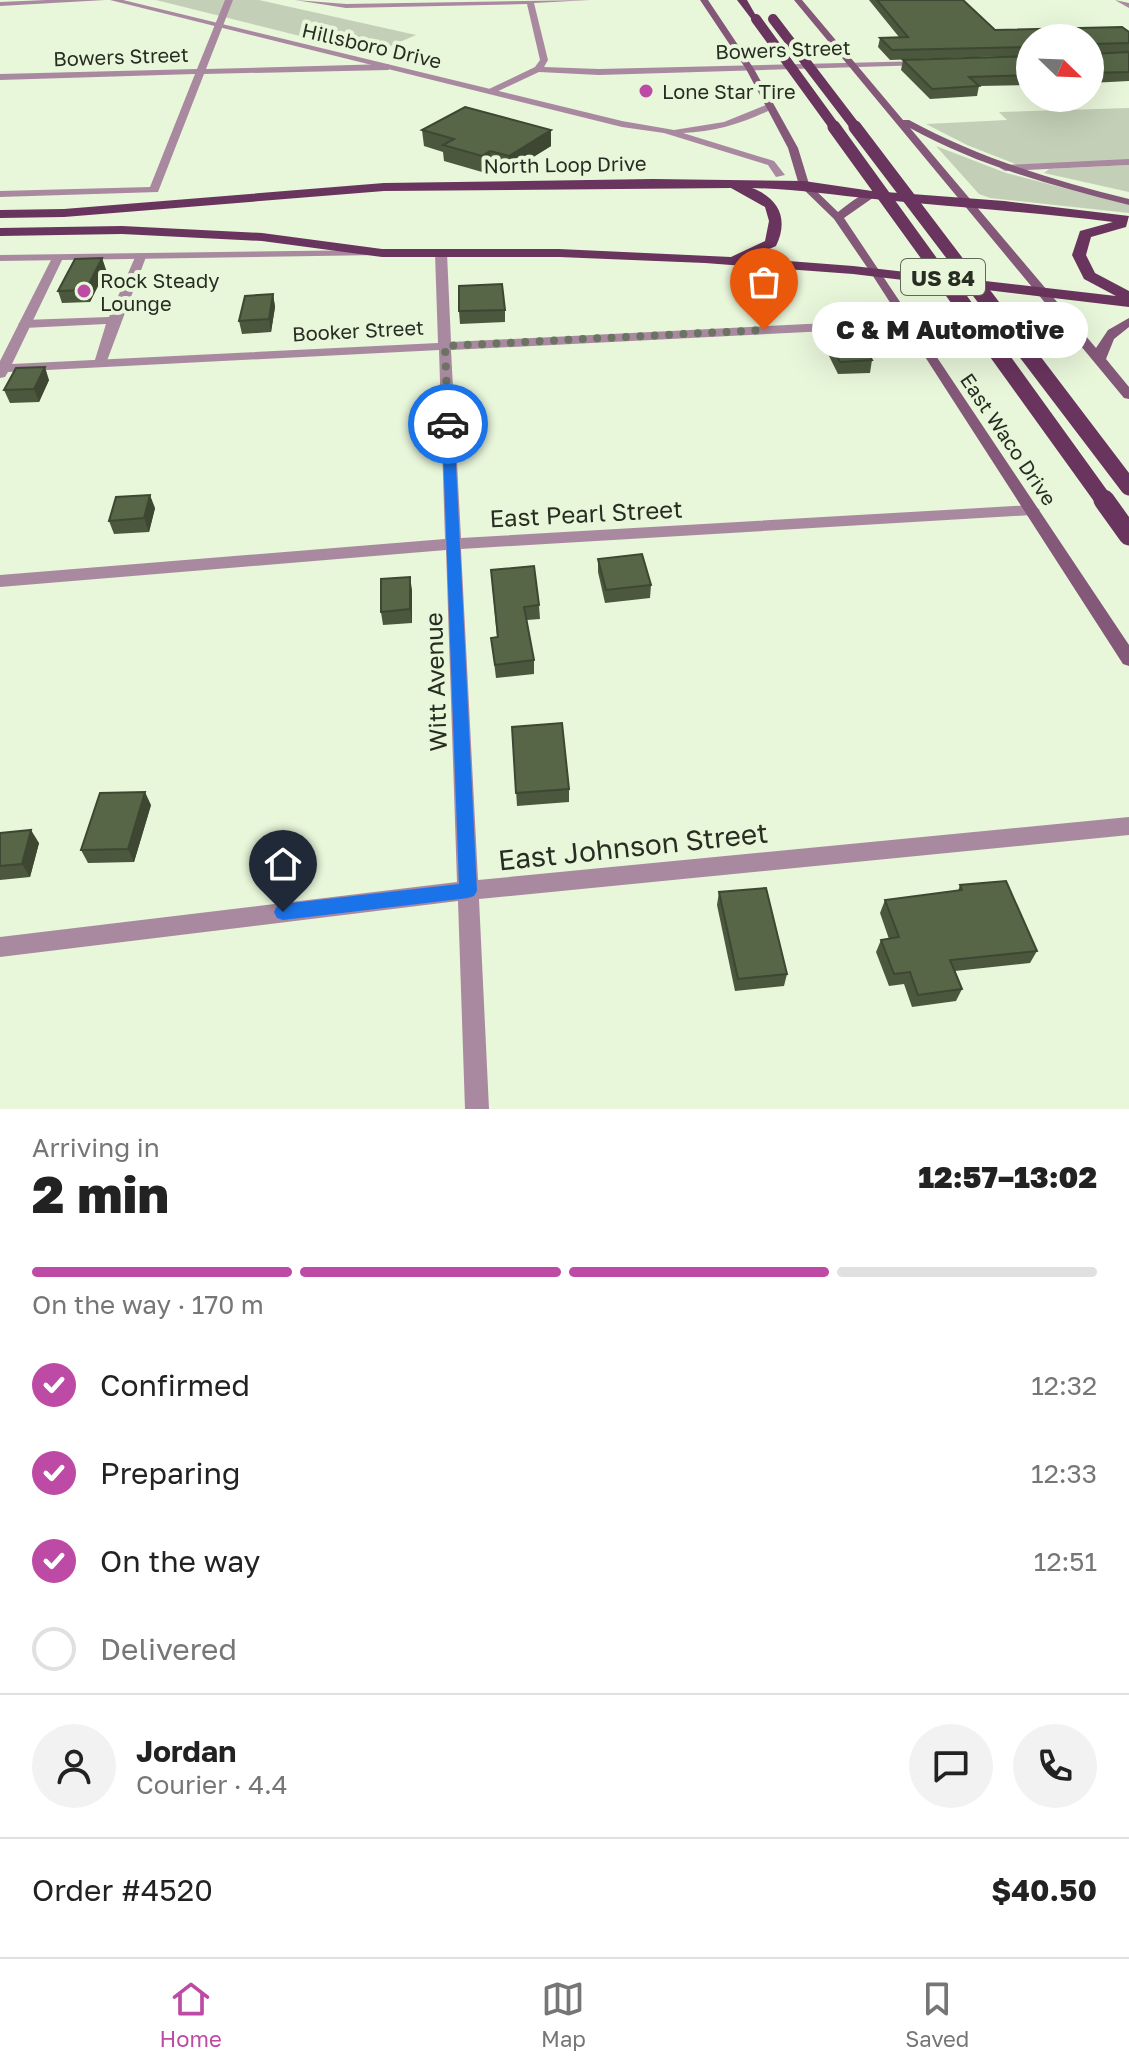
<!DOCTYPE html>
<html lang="en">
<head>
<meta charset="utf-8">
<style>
  body { margin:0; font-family:"Golos Text",sans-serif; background:#f2f2f2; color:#222; height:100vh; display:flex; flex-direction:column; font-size:30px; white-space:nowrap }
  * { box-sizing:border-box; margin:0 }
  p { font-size:26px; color:#767676 }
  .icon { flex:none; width:44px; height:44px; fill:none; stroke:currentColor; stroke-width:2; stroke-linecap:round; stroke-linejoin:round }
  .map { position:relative; height:1109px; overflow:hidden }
  .details { display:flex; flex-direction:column; background:#fff; flex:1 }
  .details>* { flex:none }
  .needle { width:52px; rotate:113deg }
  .fabs { position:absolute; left:1016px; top:24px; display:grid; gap:16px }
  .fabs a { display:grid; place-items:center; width:88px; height:88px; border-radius:50%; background:#fff; box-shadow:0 8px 32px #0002; font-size:40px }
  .pin { position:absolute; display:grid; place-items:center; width:68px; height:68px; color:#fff; margin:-82px -34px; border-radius:50% 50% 50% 0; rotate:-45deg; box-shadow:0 0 8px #0007 }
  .pin .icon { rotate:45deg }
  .courier { position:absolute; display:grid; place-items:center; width:80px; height:80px; margin:-40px; border:6px solid #1a73e8; border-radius:50%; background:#fff; color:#222; box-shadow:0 2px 10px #0007 }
  .bubble { position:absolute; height:56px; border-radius:28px; background:#fff; box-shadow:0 8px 32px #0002; font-size:26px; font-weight:800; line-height:56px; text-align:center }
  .headline em { font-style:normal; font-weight:800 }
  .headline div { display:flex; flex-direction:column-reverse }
  .headline { display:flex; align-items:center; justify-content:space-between; height:136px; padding:0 32px }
  h1 { font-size:52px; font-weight:800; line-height:60px }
  .bar { display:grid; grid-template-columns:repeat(4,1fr); gap:12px 8px; align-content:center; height:96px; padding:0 32px }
  .bar i { height:10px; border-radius:6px; background:#e0e0e0 }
  .bar .on { background:#bd4aa4 }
  .bar p { grid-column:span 4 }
  .line { display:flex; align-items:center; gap:20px; padding:0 32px; border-top:2px solid #e0e0e0 }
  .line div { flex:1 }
  .round { display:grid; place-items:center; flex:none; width:84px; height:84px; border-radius:42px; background:#f2f2f2 }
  ol { padding:0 32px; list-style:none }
  li { display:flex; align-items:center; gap:24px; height:88px }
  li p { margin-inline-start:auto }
  li .icon { padding:8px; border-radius:50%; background:#bd4aa4; color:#fff; stroke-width:4 }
  li:last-child { color:#767676 }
  li i { width:44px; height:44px; border:4px solid #e0e0e0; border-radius:50% }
  .dock { display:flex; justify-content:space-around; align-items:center; height:112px; border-top:2px solid #e0e0e0; background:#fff; font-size:22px; color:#767676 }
  .dock a { display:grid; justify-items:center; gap:4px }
  .dock .on { color:#bd4aa4 }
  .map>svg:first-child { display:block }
  .green { fill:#c3cfb7 }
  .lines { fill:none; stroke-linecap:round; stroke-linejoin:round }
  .service { fill:#a989a0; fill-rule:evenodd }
  .minor { fill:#a989a0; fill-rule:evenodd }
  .tertiary { fill:#a989a0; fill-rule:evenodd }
  .secondary { fill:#845879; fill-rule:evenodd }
  .primary { fill:#69345d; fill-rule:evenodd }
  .primary-bridge-far3 { stroke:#69345d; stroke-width:10 }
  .primary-bridge-far2 { stroke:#69345d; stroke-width:13 }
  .primary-bridge-far1 { stroke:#69345d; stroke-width:17 }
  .primary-bridge { stroke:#69345d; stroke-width:21 }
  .wall { fill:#4b583d }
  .shaded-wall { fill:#3d4732 }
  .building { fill:#576647; stroke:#3d4732; stroke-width:2 }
  .route { fill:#1a73e8 }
  .done { stroke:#6b7363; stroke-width:8; stroke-dasharray:0 14.4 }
  .poi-dot { fill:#bd4aa4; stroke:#e8f6da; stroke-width:3 }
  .labels { text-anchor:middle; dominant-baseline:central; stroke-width:8; stroke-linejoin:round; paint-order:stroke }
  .far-street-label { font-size:20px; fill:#282d23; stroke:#e8f6da }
  .far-poi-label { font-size:20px; fill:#282d23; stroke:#e8f6da; text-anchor:start }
  .shield { fill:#e8f6da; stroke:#62695a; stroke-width:2 }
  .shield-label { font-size:22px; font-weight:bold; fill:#282d23 }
  .street-label { font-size:24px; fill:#282d23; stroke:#e8f6da }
  .near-street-label { font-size:28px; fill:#282d23; stroke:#e8f6da }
</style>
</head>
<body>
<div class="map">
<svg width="1129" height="1109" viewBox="0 0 1129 1109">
  <rect width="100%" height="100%" fill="#e8f6da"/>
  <g class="green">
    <path d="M 156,0 L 259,0 L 416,35 L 372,54 Z"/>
    <path d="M 1129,108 L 1129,160 L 1018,165 L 967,145 L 926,124 L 1007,120 L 999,112 Z"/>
    <path d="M 936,146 L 1006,173 L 1129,205 L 1129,213 L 990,198 L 979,194 Z"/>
    <path d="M 1129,165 L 1129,192 L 1044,173 L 1049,169 Z"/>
  </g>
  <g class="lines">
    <path class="service" d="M 136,255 L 146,257 L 105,366 L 100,367 L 94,363 L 106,324 L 24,328 L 18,324 L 24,320 L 109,317 Z"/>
    <g class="minor">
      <path d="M 46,0 L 105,0 L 0,6 L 0,2 Z"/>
      <path d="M 225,0 L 233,0 L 206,69 L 388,64 L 392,67 L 388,70 L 204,74 L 158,192 L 0,197 L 0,191 L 150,187 L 195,74 L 0,80 L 0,74 L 197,69 Z"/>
      <path d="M 295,0 L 346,4 L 590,0 L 534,3 L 548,60 L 544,67 L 599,69 L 924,61 L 928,63 L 924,65 L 599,75 L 539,72 L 492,94 L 488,91 L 489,89 L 535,67 L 540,60 L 527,4 L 346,8 Z"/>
      <path d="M 1115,0 L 1129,3 L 1129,8 Z"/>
      <path d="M 1129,159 L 1129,165 L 1005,171 L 1000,168 L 1005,165 Z"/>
      <path d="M 441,250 L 447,253 L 451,342 L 908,319 L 914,323 L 908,327 L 451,350 L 461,538 L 1032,505 L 1040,510 L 1032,515 L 461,549 L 478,880 L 1129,817 L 1129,835 L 479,899 L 489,1109 L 465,1109 L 458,901 L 0,957 L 0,937 L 457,882 L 446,550 L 0,587 L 0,575 L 445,539 L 439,350 L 8,372 L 5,377 L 0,378 L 0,361 L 53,256 L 63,258 L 12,364 L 438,343 L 435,253 Z"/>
    </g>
    <g class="tertiary">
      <path d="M 110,0 L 123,0 L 622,121 L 674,130 L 724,122 L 766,105 L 772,105 L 772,109 C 744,123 715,132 683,133 L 774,161 L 785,175 L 776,177 L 768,165 L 664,133 L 622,127 Z"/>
      <path d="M 374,250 L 380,253 L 378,255 L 0,261 L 0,255 Z"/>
    </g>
    <g class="secondary">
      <path d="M 700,0 L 708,0 L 754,69 L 798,148 L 809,184 L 838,212 C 849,204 865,188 877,195 L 844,218 L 1129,645 L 1129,666 L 1123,664 L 871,273 L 834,219 L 799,185 L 788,148 L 746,69 Z"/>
      <path d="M 794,0 L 802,0 L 903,120 L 909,120 C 979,158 1052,180 1129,199 L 1129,205 C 1053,186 979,166 910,128 L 1096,348 L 1108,330 L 1129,318 L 1129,327 L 1114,339 L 1106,359 L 1129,387 L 1129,399 L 1124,398 Z"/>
    </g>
    <g class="primary">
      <path d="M 737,0 L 747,0 L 759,21 L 753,21 Z"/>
      <path d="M 653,179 L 804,181 L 872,191 L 1004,201 L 1129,216 L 1126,227 L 1091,237 L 1086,255 L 1095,273 L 1129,291 L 1129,307 L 853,274 L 705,263 L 559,257 L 382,257 L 262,241 L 122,234 L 0,236 L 0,228 L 122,226 L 262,233 L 382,249 L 559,249 L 731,257 L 765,241 L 769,221 L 765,207 L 731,188 L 384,191 L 64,217 L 0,218 L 0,210 L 64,209 L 384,183 ZM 752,188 C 793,189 833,195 874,199 C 954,207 1033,212 1113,222 L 1080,231 L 1072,255 L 1084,279 L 1116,296 L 853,266 L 749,258 L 776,246 C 789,219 779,198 752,188 Z"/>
    </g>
    <g class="primary-bridge-far3">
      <path d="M 756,19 L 836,129"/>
      <path d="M 773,19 L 857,129"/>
    </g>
    <g class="primary-bridge-far2">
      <path d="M 834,127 L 954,293"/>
      <path d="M 855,127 L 981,293"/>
    </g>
    <g class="primary-bridge-far1">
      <path d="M 953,291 L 1105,502"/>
      <path d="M 980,291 L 1129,487"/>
    </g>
    <path class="primary-bridge" d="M 1104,500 L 1129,535"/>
  </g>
  <g class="wall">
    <path d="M 869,0 L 963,0 L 995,30 L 1129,32 L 1129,81 L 1090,83 L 1090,38 L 1030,38 L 1030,85 L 979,86 L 977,96 L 930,99 L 901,70 L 903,60 L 1008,56 L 890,60 L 878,47 L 880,38 L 899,37 Z"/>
    <path d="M 422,130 L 551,130 L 551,146 L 509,172 L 491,167 L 482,172 L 444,161 L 443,152 L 424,146 Z"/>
    <path d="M 102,258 L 106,270 L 90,302 L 62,303 L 58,291 Z"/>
    <path d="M 273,294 L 275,307 L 271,332 L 242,334 L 239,321 Z"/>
    <path d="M 505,310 L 505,322 L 460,324 L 459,311 Z"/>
    <path d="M 826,334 L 872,360 L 870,373 L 838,374 L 824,346 Z"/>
    <path d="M 49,380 L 39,402 L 10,403 L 4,390 Z"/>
    <path d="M 155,508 L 149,532 L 114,534 L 109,521 Z"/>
    <path d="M 598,559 L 651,585 L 650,598 L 605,603 L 598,572 Z"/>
    <path d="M 492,583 L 539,605 L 540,619 L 527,620 L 534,660 L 534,674 L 496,678 L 491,638 L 497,637 Z"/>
    <path d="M 412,590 L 412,623 L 383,625 L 381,612 Z"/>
    <path d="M 512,727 L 569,789 L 569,802 L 517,806 Z"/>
    <path d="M 151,805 L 134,862 L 88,863 L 81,850 Z"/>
    <path d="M 0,833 L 39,843 L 30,877 L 0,880 Z"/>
    <path d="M 960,885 L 1037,951 L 1030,963 L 955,971 L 962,989 L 956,1001 L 912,1007 L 904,984 L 889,986 L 876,952 L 881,940 L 889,939 L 880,913 L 885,900 L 958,891 Z"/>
    <path d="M 719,892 L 787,974 L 784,986 L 735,991 L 717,905 Z"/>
  </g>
  <g class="shaded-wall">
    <path d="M 551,130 L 551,146 L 509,172 L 509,156 Z"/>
    <path d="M 490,151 L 491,167 L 482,172 L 482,156 Z"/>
    <path d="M 102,258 L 106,270 L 90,302 L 86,290 Z"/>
    <path d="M 273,294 L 275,307 L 271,332 L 269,319 Z"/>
    <path d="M 45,367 L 49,380 L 39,402 L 34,389 Z"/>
    <path d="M 150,495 L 155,508 L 149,532 L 144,518 Z"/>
    <path d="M 410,577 L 412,590 L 412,623 L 410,609 Z"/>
    <path d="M 145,792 L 151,805 L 134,862 L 128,849 Z"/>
    <path d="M 31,830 L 39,843 L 30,877 L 22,864 Z"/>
  </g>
  <g class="building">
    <path d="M 877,0 L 963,0 L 995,30 L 1122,27 L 1129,32 L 1129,43 L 1093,44 L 1090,47 L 1090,38 L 1030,38 L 1030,47 L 892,50 L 880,38 L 908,37 Z"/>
    <path d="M 1090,47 L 1093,54 L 1129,52 L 1129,72 L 1090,73 Z"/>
    <path d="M 1030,56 L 1030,75 L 969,77 L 979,86 L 932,89 L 903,60 Z"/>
    <path d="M 465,107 L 551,130 L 509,156 L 490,151 L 482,156 L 443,145 L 454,139 L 422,130 Z"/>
    <path d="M 102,258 L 86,290 L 58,291 L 75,259 Z"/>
    <path d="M 502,284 L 505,310 L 459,311 L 459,286 Z"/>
    <path d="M 273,294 L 269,319 L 239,321 L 245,296 Z"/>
    <path d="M 857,332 L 872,360 L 840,362 L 826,334 Z"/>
    <path d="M 45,367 L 34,389 L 4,390 L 16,368 Z"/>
    <path d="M 150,495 L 144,518 L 109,521 L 116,497 Z"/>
    <path d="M 642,554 L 651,585 L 606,590 L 598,559 Z"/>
    <path d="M 534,566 L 539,605 L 524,607 L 534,660 L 495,665 L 491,638 L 498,637 L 491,570 Z"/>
    <path d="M 410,577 L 410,609 L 381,612 L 381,579 Z"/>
    <path d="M 562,723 L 569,789 L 516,793 L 512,727 Z"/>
    <path d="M 145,792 L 128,849 L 81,850 L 100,793 Z"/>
    <path d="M 31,830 L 22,864 L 0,866 L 0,833 Z"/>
    <path d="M 1006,881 L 1037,951 L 950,960 L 962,989 L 918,995 L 910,972 L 894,974 L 881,940 L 899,937 L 885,900 L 962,890 L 960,885 Z"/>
    <path d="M 766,888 L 787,974 L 738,979 L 719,892 Z"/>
  </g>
  <path class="route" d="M 448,421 L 454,424 L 477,891 L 474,896 L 468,898 L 283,920 L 277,918 L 274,912 L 277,906 L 283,904 L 459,884 L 442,424 Z"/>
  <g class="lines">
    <path class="done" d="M 448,424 L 445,346 L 764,330"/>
  </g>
  <g class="poi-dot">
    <circle cx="646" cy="91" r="8"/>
    <circle cx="84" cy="291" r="8"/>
  </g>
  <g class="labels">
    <g class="far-street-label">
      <text transform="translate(372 45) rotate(13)">Hillsboro Drive</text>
      <text transform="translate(783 49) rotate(-2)">Bowers Street</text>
      <text transform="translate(121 56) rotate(-2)">Bowers Street</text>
      <text transform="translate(565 164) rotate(-1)">North Loop Drive</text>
      <text transform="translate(358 330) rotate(-3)">Booker Street</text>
      <text transform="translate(1009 439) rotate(56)">East Waco Drive</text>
    </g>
    <g class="far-poi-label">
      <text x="662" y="91">Lone Star Tire</text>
      <text x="100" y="280">Rock Steady<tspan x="100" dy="23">Lounge</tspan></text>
    </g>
    <rect class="shield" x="901" y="259" width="84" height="36" rx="6"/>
    <g class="shield-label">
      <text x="943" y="277">US 84</text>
    </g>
    <g class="street-label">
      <text transform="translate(586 513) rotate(-3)">East Pearl Street</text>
      <text transform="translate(435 682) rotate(-92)">Witt Avenue</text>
    </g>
    <g class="near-street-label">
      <text transform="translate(633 846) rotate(-6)">East Johnson Street</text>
    </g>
  </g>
</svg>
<div class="fabs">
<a><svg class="needle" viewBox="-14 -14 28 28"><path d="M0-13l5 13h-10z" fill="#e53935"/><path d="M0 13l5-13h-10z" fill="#767676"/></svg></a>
</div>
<div class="pin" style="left:764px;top:330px;background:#ea580c"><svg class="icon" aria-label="bag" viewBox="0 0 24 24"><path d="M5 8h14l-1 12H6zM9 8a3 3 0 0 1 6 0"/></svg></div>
<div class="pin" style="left:283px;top:912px;background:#1f2937"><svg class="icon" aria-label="home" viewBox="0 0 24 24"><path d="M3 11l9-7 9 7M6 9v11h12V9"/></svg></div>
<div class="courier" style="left:448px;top:424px"><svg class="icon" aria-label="car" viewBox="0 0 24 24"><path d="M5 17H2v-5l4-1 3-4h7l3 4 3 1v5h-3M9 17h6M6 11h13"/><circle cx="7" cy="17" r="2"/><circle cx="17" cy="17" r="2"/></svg></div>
<div class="bubble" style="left:812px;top:302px;width:276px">C &amp; M Automotive</div>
</div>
<section class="details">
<div class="headline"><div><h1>2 min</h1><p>Arriving in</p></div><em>12:57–13:02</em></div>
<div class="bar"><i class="on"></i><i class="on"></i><i class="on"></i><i></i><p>On the way · 170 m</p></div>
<ol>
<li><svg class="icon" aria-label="check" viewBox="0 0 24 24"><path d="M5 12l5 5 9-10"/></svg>Confirmed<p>12:32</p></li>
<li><svg class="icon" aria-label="check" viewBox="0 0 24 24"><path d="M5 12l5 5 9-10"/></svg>Preparing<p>12:33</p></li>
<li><svg class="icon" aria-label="check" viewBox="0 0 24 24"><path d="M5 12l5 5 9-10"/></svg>On the way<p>12:51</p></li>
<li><i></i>Delivered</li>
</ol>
<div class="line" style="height:144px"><a class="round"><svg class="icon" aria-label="person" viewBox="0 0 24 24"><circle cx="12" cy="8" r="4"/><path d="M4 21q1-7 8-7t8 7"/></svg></a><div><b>Jordan</b><p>Courier · 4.4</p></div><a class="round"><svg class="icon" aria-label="chat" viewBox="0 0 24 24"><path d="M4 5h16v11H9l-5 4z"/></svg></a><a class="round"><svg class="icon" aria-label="phone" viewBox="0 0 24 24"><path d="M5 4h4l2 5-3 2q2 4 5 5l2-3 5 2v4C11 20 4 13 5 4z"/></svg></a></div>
<div class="line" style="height:104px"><div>Order #4520</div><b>$40.50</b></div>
</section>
<nav class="dock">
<a class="on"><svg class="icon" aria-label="home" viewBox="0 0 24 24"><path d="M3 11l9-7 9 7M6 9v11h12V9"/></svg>Home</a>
<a><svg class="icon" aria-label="map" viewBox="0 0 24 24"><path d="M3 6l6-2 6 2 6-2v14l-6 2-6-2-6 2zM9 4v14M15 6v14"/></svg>Map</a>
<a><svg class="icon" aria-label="saved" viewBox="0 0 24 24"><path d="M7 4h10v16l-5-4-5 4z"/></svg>Saved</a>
</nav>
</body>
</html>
